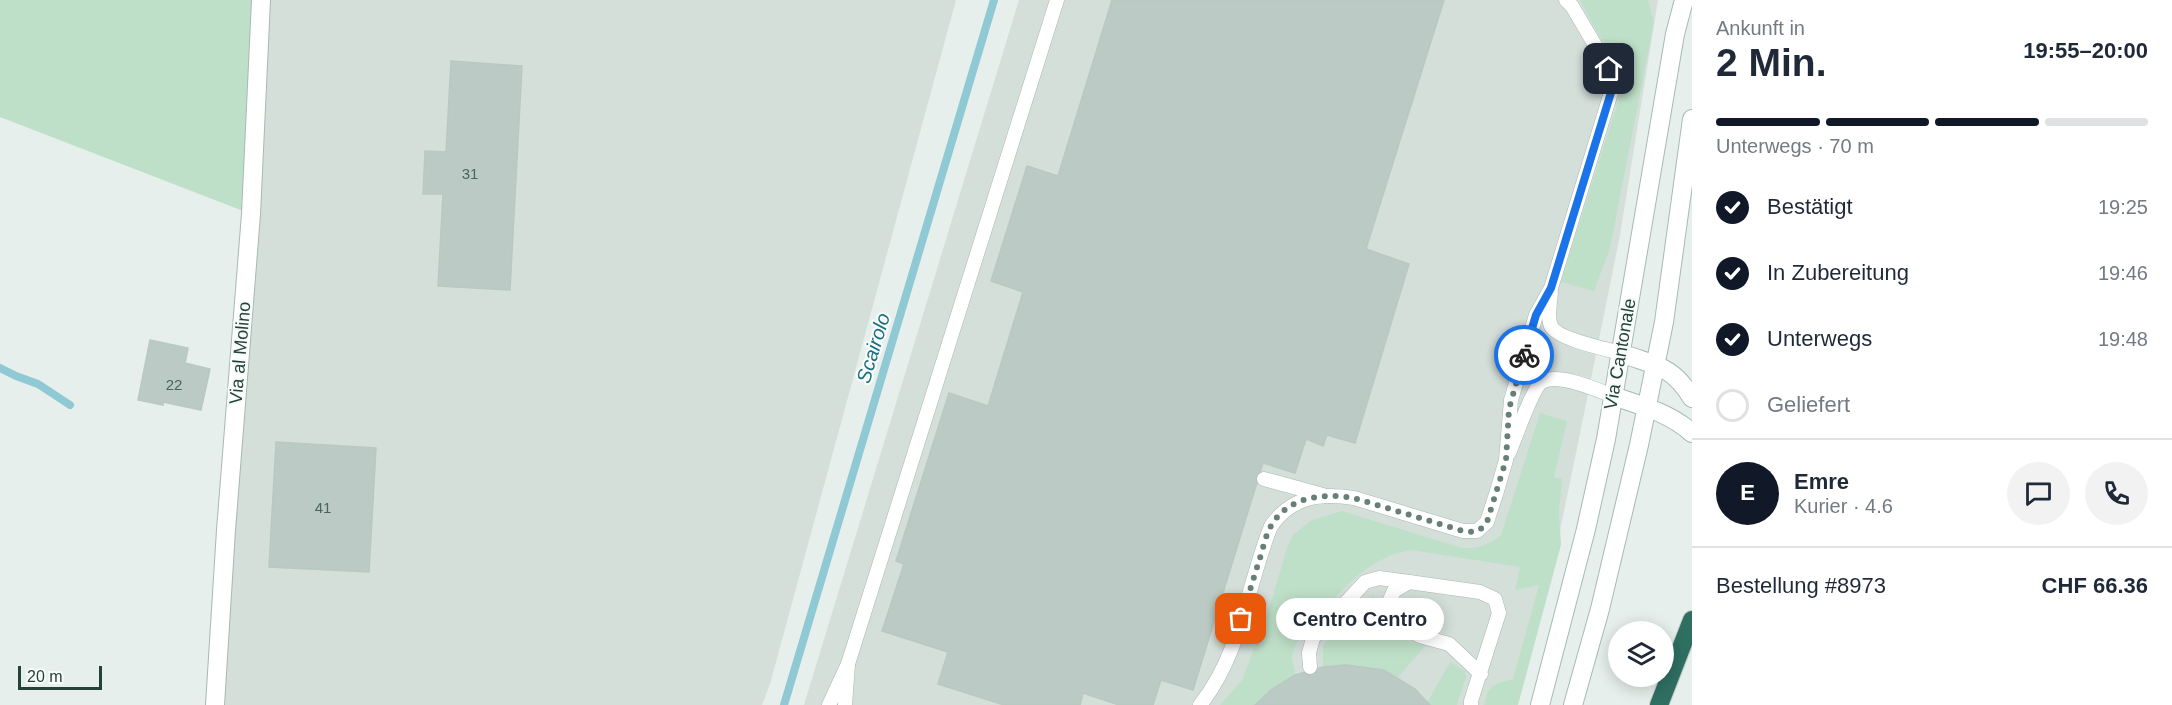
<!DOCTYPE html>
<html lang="de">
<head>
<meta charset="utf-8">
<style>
  body { margin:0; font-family:Helvetica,sans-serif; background:#f2f2f3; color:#1f2937; height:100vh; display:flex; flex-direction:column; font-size:22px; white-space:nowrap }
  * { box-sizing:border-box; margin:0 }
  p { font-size:20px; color:#747a83 }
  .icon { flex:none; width:33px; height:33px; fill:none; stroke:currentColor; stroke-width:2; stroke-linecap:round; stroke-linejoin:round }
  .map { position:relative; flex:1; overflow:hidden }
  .sheet { display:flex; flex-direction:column; background:#fff; width:480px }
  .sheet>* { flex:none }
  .controls { position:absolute; left:1608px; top:621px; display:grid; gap:12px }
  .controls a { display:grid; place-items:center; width:66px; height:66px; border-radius:50%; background:#fff; box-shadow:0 3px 15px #0003; font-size:30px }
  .scale { position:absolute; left:18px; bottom:15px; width:84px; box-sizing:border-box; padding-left:6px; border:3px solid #24423a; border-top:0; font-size:16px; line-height:21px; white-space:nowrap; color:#24423a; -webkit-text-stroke:4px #f7fbf9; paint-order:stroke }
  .pin { position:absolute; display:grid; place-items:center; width:51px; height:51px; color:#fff; margin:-26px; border-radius:12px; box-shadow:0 3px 9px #0006 }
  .courier { position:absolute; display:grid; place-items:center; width:60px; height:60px; margin:-30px; border:4px solid #1a73e8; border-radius:50%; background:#fff; color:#222; box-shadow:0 2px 8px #0007 }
  .bubble { position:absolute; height:42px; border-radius:21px; background:#fff; box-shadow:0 3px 15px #0003; font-size:20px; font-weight:700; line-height:42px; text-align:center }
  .overview em { font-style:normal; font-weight:700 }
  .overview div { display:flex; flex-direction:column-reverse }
  .overview { display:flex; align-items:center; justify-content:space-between; height:102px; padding:0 24px }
  h1 { font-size:39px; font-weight:700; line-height:45px }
  .bar { display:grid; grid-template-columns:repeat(4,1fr); gap:9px 6px; align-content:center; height:72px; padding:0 24px }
  .bar i { height:8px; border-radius:4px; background:#e0e1e3 }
  .bar .on { background:#111827 }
  .bar p { grid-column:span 4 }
  .line { display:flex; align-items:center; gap:15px; padding:0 24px; border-top:2px solid #e0e1e3 }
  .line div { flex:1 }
  .round { display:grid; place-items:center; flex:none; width:63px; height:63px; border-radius:32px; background:#f2f2f3 }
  ol { padding:0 24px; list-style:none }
  li { display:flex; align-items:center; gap:18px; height:66px }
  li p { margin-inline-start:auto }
  li .icon { padding:6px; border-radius:50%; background:#111827; color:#fff; stroke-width:4 }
  li:last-child { color:#747a83 }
  li i { width:33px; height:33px; border:3px solid #e0e1e3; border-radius:50% }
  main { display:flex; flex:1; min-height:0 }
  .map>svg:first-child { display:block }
  .built { fill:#d4dfda }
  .green { fill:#bfe0c8 }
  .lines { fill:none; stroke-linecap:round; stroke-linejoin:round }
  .stream { stroke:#8ec9d4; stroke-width:8 }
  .building { fill:#bbcac4; stroke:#b8c9c2; stroke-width:1.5 }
  .lane-casing { stroke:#a8b8b2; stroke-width:15 }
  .street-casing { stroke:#a8b8b2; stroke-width:20 }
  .secondary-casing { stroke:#a4bbb3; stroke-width:20 }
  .highway-casing { stroke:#c2cac8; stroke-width:20 }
  .lane { stroke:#fff; stroke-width:14 }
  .street { stroke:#fff; stroke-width:18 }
  .secondary { stroke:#fff; stroke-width:18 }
  .highway { stroke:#2f6f62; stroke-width:18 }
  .done { stroke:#687f78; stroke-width:6; stroke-dasharray:0 10.8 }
  .route { stroke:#1a73e8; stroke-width:8 }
  .labels { text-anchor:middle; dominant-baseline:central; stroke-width:4.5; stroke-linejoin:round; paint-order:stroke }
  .number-label { font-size:15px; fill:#4a645c }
  .street-label { font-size:18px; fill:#24423a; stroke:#f7fbf9 }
  .water-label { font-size:20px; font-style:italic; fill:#1c6f80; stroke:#f7fbf9 }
</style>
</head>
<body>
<main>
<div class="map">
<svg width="1692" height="705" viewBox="0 0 1692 705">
  <rect width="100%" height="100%" fill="#e6efeb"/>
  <g class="built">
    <path d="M 261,0 L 956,0 L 770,684 L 762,705 L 215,705 Z"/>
    <path d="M 1019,0 L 1658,0 L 1620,235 L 1584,414 L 1547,594 L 1517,705 L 804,705 Z"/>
  </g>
  <g class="green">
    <path d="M 0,0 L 261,0 L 251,214 L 0,117 Z"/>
    <path d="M 1580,0 L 1648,0 L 1654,22 L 1610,248 L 1594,291 L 1561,282 L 1623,85 L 1624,75 L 1621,68 L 1596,30 Z"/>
    <path d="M 1540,413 L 1567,421 L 1554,477 L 1562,479 L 1559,511 L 1561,545 L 1518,705 L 1484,705 C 1489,684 1493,684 1513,679 L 1539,585 L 1515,590 L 1520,567 L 1411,550 C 1360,558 1328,607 1296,643 L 1292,657 L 1295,675 L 1272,689 L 1255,705 L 1220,705 L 1242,680 L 1269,609 L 1287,548 L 1294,534 L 1312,520 L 1342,511 L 1462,548 C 1479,549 1488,545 1501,535 Z"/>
    <path d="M 1374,595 C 1372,635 1393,638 1426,645 L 1398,677 C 1374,666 1350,665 1323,667 L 1323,646 Z"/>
    <path d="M 1450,662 L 1465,671 L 1466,677 L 1457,705 L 1430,705 L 1428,701 Z"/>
  </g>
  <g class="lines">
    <g class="stream">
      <path d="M 0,368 L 16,376 L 38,384 L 70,405"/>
      <path d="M 784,705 L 994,0"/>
    </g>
  </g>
  <g class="building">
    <path d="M 1112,0 L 1444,0 L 1366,249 L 1409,264 L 1355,443 L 1327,435 L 1323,446 L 1306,439 L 1295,473 L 1263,463 L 1193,690 L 1161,680 L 1153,705 L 1119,705 L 1083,693 L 1080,705 L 1004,705 L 938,684 L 948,652 L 882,631 L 904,564 L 896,561 L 949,393 L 988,406 L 1023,292 L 991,281 L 1027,166 L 1058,176 Z"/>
    <path d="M 451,61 L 522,66 L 510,290 L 438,286 L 443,194 L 423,194 L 425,151 L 446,152 Z"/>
    <path d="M 150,340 L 188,348 L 185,363 L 210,369 L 201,410 L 163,402 L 163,405 L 138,400 Z"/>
    <path d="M 276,442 L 376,448 L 369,572 L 269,567 Z"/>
    <path d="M 1346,665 L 1384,670 L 1415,689 L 1430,705 L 1255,705 L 1272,689 L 1295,675 L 1323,667 Z"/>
  </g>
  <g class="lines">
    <defs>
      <g id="lane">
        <path d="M 1551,293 C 1550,303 1547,317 1551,326 C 1557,339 1606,349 1621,353"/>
        <path d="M 1509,453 C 1515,439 1533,387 1542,382 C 1557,372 1598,390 1613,396"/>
        <path d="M 1264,479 L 1323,495"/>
        <path d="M 848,664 L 1057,0"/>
        <path d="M 1310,667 L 1309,653 L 1313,638 L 1365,582 L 1379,578 L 1409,582"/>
        <path d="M 829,705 L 848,664 L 845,705"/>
        <path d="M 1200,705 C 1241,654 1247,586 1271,526 C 1292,496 1320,493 1354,498 L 1463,531 L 1477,531 L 1487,522 L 1497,491 L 1506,460 L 1511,400 L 1536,315 L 1551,288 L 1613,86 L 1609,69 L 1572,6 L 1566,0"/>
        <path d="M 1471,705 L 1471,701 L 1499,613 L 1495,599 L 1480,592 L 1409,582 L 1394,591 L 1388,604 L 1389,621 L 1420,636 L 1449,644 L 1481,674"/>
      </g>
      <path id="street" d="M 215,705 L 226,530 L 251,214 L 261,0"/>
      <g id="secondary">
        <path d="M 1621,353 C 1655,366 1672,365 1692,398"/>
        <path d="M 1613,396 C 1640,405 1670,413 1692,433"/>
        <path d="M 1540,705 L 1586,529 L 1606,439 L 1675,34 L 1684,0"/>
        <path d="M 1573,705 L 1600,609 L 1639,445 L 1664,322 L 1692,119"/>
      </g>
      <path id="highway" d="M 1659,705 L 1692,620"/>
    </defs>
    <use href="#lane" class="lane-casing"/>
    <use href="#street" class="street-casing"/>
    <use href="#secondary" class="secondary-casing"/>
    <use href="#highway" class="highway-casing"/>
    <use href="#lane" class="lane"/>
    <use href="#street" class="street"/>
    <use href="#secondary" class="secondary"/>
    <use href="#highway" class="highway"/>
  </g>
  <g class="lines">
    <path class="done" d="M 1241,619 C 1247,600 1253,580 1259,561 C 1263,550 1265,536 1271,526 C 1288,496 1324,493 1354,498 L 1463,531 C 1474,533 1481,531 1487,522 L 1506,460 L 1509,409 L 1524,355"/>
    <path class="route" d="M 1524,355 L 1536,315 L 1551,288 L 1613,86 L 1609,69"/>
  </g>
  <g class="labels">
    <g class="number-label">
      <text x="470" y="173">31</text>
      <text x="174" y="384">22</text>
      <text x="323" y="507">41</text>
    </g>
    <g class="street-label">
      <text transform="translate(240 353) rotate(-85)">Via al Molino</text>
      <text transform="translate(1620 354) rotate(-80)">Via Cantonale</text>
    </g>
    <g class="water-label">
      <text transform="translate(873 348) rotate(-73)">Scairolo</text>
    </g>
  </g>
</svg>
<div class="controls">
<a><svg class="icon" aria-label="layers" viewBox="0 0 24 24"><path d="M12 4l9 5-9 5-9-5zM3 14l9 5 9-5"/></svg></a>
</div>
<div class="scale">20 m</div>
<div class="pin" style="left:1241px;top:619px;background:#ea580c"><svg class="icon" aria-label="bag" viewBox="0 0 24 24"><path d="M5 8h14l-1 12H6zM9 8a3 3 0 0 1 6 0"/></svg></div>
<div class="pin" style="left:1609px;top:69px;background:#1f2937"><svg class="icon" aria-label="home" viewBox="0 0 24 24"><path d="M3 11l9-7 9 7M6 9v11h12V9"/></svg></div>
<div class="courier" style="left:1524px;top:355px"><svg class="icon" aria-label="bike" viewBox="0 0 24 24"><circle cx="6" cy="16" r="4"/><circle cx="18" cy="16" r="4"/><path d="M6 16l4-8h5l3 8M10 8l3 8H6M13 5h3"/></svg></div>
<div class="bubble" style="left:1276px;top:598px;width:168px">Centro Centro</div>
</div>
<section class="sheet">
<div class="overview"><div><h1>2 Min.</h1><p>Ankunft in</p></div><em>19:55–20:00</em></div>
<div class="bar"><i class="on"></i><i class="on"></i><i class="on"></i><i></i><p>Unterwegs · 70 m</p></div>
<ol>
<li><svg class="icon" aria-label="check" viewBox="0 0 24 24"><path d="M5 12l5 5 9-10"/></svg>Bestätigt<p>19:25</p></li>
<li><svg class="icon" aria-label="check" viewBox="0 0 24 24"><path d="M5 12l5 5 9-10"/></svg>In Zubereitung<p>19:46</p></li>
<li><svg class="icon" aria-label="check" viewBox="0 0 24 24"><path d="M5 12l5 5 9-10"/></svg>Unterwegs<p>19:48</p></li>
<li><i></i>Geliefert</li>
</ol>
<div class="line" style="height:108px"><b class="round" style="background:#111827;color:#fff">E</b><div><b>Emre</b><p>Kurier · 4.6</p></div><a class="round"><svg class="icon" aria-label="chat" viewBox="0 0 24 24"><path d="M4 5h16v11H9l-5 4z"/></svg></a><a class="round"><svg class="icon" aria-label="phone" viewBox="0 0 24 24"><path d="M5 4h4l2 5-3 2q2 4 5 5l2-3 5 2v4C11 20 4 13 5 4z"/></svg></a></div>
<div class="line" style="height:78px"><div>Bestellung #8973</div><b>CHF 66.36</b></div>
</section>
</main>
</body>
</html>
